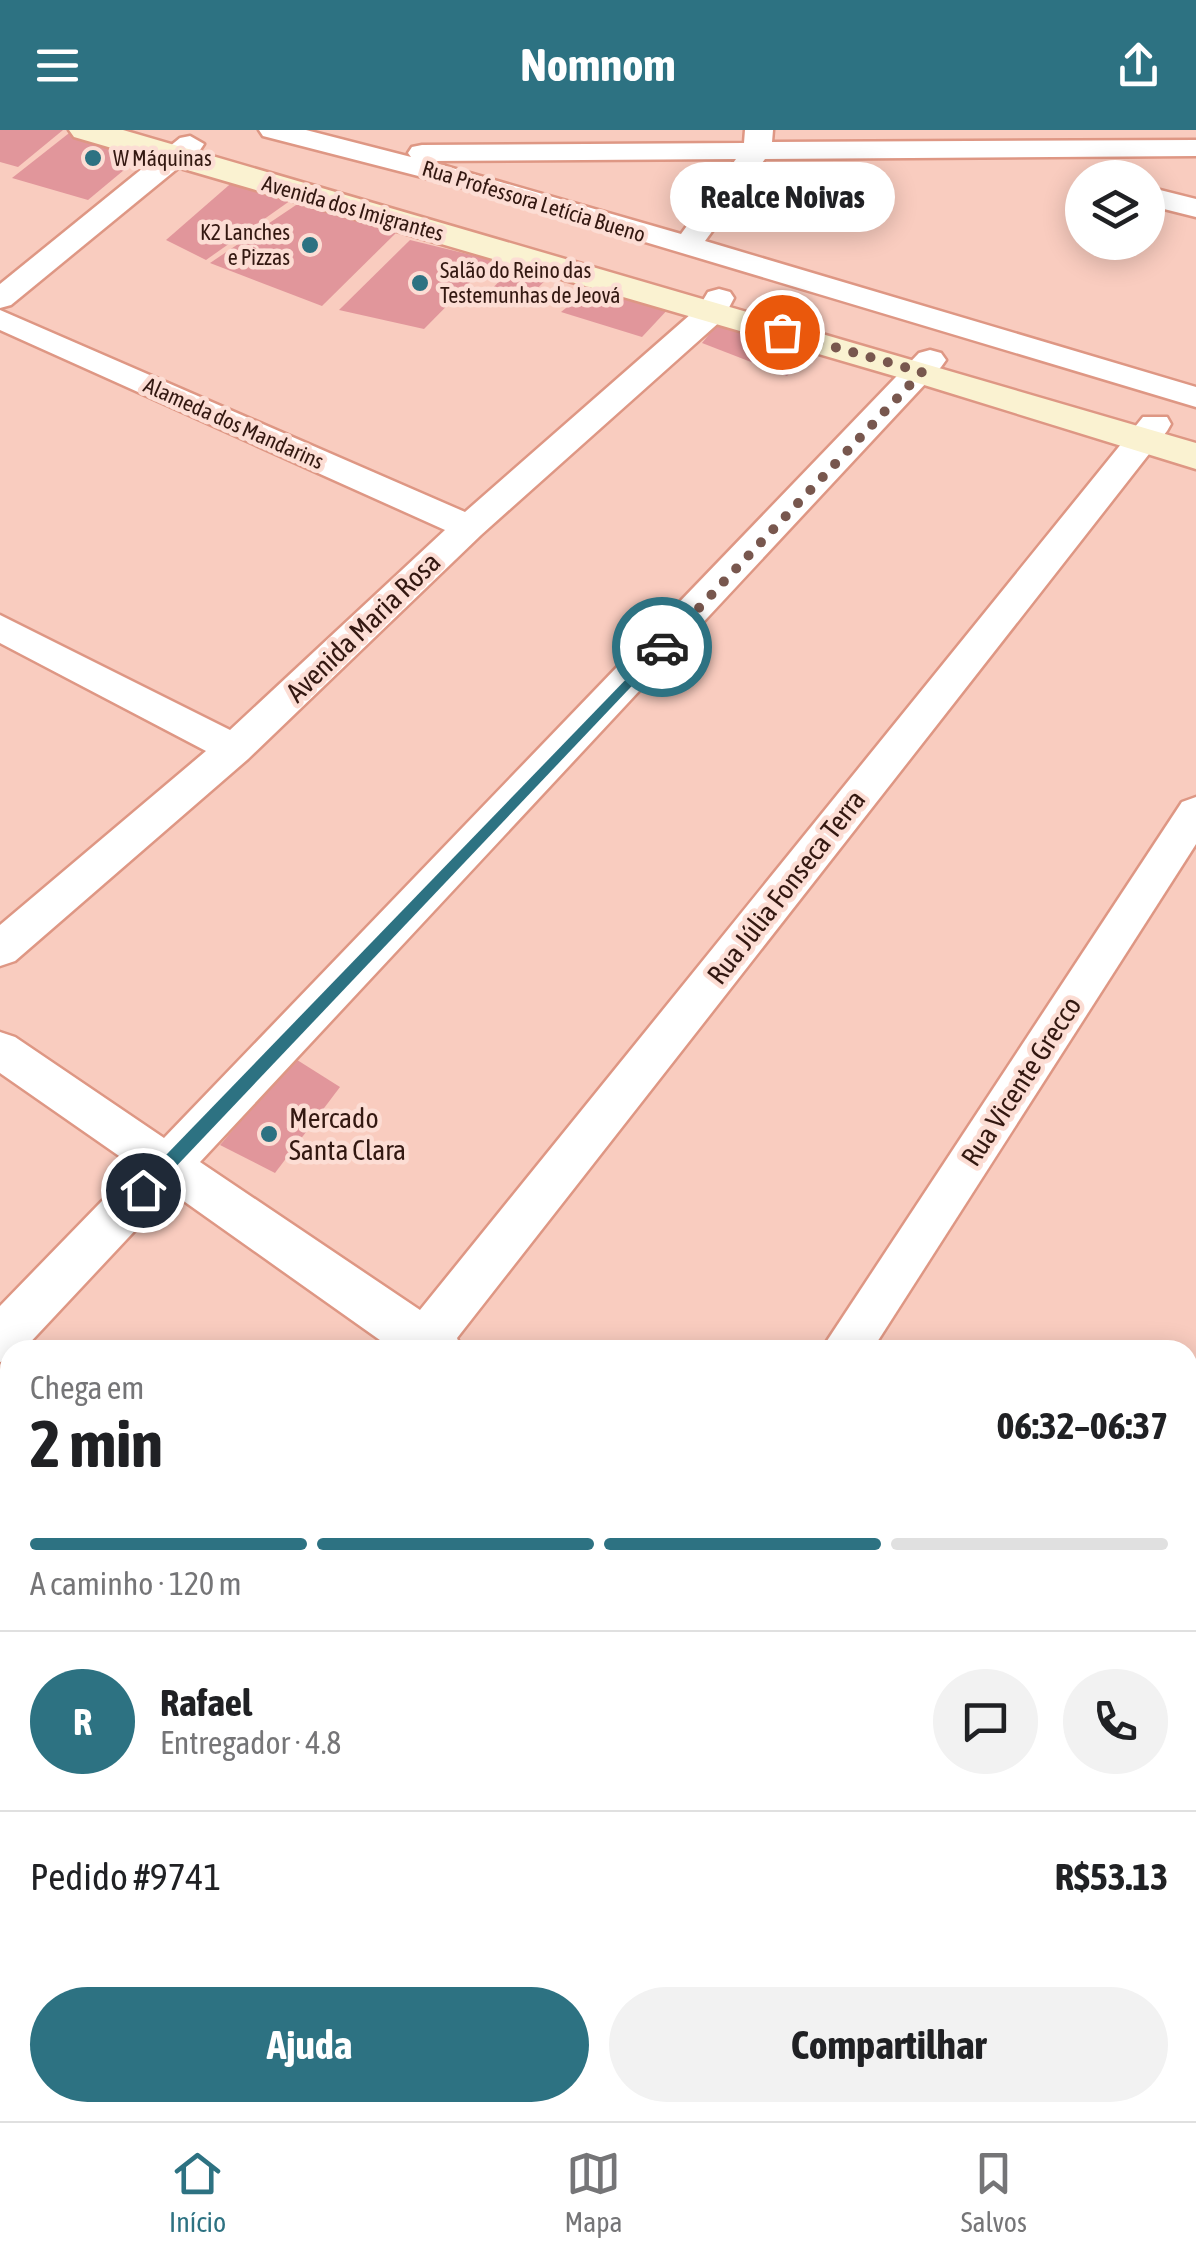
<!DOCTYPE html>
<html lang="pt">
<head>
<meta charset="utf-8">
<style>
  body { margin:0; font-family:"Asap Condensed",sans-serif; background:#f2f2f2; color:#202124; height:100vh; display:flex; flex-direction:column; font-size:38px; white-space:nowrap }
  * { box-sizing:border-box; margin:0 }
  p { font-size:32px; color:#757577 }
  .icon { flex:none; width:55px; height:55px; fill:none; stroke:currentColor; stroke-width:2; stroke-linecap:round; stroke-linejoin:round }
  .map { position:relative; flex:1; overflow:hidden }
  .panel { position:absolute; left:0px; top:1210px; width:1198px; height:782px; display:flex; flex-direction:column; background:#fff; border-radius:30px 30px 0 0; box-shadow:0 5px 25px #0003 }
  .panel>* { flex:none }
  .fabs { position:absolute; left:1065px; top:30px; display:grid; gap:20px }
  .fabs a { display:grid; place-items:center; width:100px; height:100px; border-radius:50%; background:#fff; box-shadow:0 5px 25px #0003; font-size:50px }
  .pin { position:absolute; display:grid; place-items:center; width:85px; height:85px; color:#fff; margin:-42px; border:5px solid #fff; border-radius:50%; box-shadow:0 2px 10px #0007 }
  .courier { position:absolute; display:grid; place-items:center; width:100px; height:100px; margin:-50px; border:8px solid #2d7282; border-radius:50%; background:#fff; color:#222; box-shadow:0 2px 12px #0007 }
  .bubble { position:absolute; height:70px; border-radius:35px; background:#fff; box-shadow:0 5px 25px #0003; font-size:32px; font-weight:700; line-height:70px; text-align:center }
  .head em { font-style:normal; font-weight:700 }
  .head div { display:flex; flex-direction:column-reverse }
  .head { display:flex; align-items:center; justify-content:space-between; height:170px; padding:0 30px }
  h1 { font-size:65px; font-weight:700; line-height:75px }
  .bar { display:grid; grid-template-columns:repeat(4,1fr); gap:15px 10px; align-content:center; height:120px; padding:0 30px }
  .bar i { height:12px; border-radius:8px; background:#e0e0e0 }
  .bar .on { background:#2d7282 }
  .bar p { grid-column:span 4 }
  .line { display:flex; align-items:center; gap:25px; padding:0 30px; border-top:2px solid #e0e0e0 }
  .line div { flex:1 }
  .round { display:grid; place-items:center; flex:none; width:105px; height:105px; border-radius:52px; background:#f2f2f2 }
  .cta { display:flex; gap:20px; margin-top:auto; padding:20px 30px }
  .cta a { flex:1; height:115px; border-radius:60px; background:#2d7282; color:#fff; font-size:40px; font-weight:700; line-height:115px; text-align:center }
  .cta a+a { background:#f2f2f2; color:#202124 }
  header { display:flex; justify-content:space-between; align-items:center; height:130px; padding:0 30px; background:#2d7282; color:#fff; font-size:45px; font-weight:700 }
  .dock { display:flex; justify-content:space-around; align-items:center; height:140px; border-top:2px solid #e0e0e0; background:#fff; font-size:28px; color:#757577 }
  .dock a { display:grid; justify-items:center; gap:5px }
  .dock .on { color:#2d7282 }
  .map>svg:first-child { display:block }
  .building { fill:#e1969b }
  .lines { fill:none; stroke-linecap:round; stroke-linejoin:round }
  .minor-casing { stroke:#de9784; stroke-width:5 }
  .secondary-casing { stroke:#de9784; stroke-width:5 }
  .minor { fill:#fff; fill-rule:evenodd }
  .secondary { fill:#faf2d1; fill-rule:evenodd }
  .route { fill:#2d7282 }
  .done { stroke:#78574e; stroke-width:10; stroke-dasharray:0 18 }
  .poi-dot { fill:#2d7282; stroke:#fcddd4; stroke-width:4 }
  .labels { text-anchor:middle; dominant-baseline:central; stroke-width:9; stroke-linejoin:round; paint-order:stroke }
  .far-poi-label { font-size:22px; fill:#331811; stroke:#fcddd4; text-anchor:start }
  .far-street-label { font-size:22px; fill:#331811; stroke:#fcddd4 }
  .street-label { font-size:28px; fill:#331811; stroke:#fcddd4 }
  .poi-label { font-size:28px; fill:#331811; stroke:#fcddd4; text-anchor:start }
</style>
</head>
<body>
<header><svg class="icon" aria-label="menu" viewBox="0 0 24 24"><path d="M4 6h16M4 12h16M4 18h16"/></svg>Nomnom<svg class="icon" aria-label="share" viewBox="0 0 24 24"><path d="M12 15V3M7 8l5-5 5 5M5 13v7h14v-7"/></svg></header>
<div class="map">
<svg width="1196" height="1991" viewBox="0 0 1196 1991">
  <rect width="100%" height="100%" fill="#f9ccbf"/>
  <g class="building">
    <path d="M 0,0 L 63,0 L 18,37 L 0,32 Z"/>
    <path d="M 73,0 L 142,25 L 88,70 L 12,48 Z"/>
    <path d="M 236,49 L 294,68 L 206,130 L 166,110 Z"/>
    <path d="M 305,69 L 401,98 L 322,176 L 210,133 Z"/>
    <path d="M 410,110 L 492,130 L 424,199 L 339,180 Z"/>
    <path d="M 516,134 L 552,143 L 521,176 L 481,170 Z"/>
    <path d="M 593,156 L 671,176 L 642,207 L 561,182 Z"/>
    <path d="M 719,192 L 816,217 L 787,246 L 702,213 Z"/>
    <path d="M 294,928 L 340,957 L 275,1043 L 220,1015 Z"/>
    <path d="M 1188,1490 L 1196,1494 L 1196,1621 L 1188,1616 Z"/>
  </g>
  <g class="lines">
    <defs>
      <g id="minor">
        <path d="M 259,0 L 306,0 L 411,27 L 408,23 L 412,17 L 422,15 L 744,13 L 745,0 L 773,0 L 772,12 L 1196,10 L 1196,26 L 765,29 L 705,111 L 1196,257 L 1196,277 L 465,58 L 263,6 ZM 736,29 L 681,104 L 428,31 Z"/>
        <path d="M 190,6 L 204,14 L 200,20 L 11,175 L 0,178 L 0,154 L 180,8 Z"/>
        <path d="M 1148,57 L 1196,69 L 1196,87 L 1148,75 Z"/>
        <path d="M 719,159 L 730,162 L 734,168 L 723,189 L 481,405 L 248,629 L 15,831 L 0,836 L 0,795 L 206,621 L 0,513 L 0,485 L 230,600 L 445,400 L 0,200 L 0,180 L 465,382 L 699,177 L 708,162 Z"/>
        <path d="M 930,220 L 941,223 L 946,230 L 941,237 L 200,1032 L 420,1180 L 1143,287 L 1167,287 L 1171,294 L 1167,301 L 457,1208 L 462,1220 L 394,1220 L 171,1062 L 23,1220 L 10,1220 L 10,1229 L 0,1232 L 0,1176 L 135,1037 L 0,943 L 0,902 L 15,907 L 164,1008 L 919,223 Z"/>
        <path d="M 1196,667 L 1196,714 L 872,1220 L 821,1220 L 1182,672 Z"/>
        <path d="M 1196,1359 L 1196,1423 L 1188,1427 L 1188,1362 Z"/>
        <path d="M 1188,1675 L 1196,1679 L 1196,1739 L 1188,1735 Z"/>
        <path d="M 10,1704 L 10,1770 L 0,1774 L 0,1708 Z"/>
        <path d="M 320,1982 L 385,1982 L 381,1991 L 317,1991 Z"/>
        <path d="M 859,1982 L 922,1982 L 918,1991 L 856,1991 Z"/>
      </g>
      <path id="secondary" d="M 69,0 L 123,0 L 1196,313 L 1196,339 L 908,250 L 74,7 Z"/>
    </defs>
    <use href="#minor" class="minor-casing"/>
    <use href="#secondary" class="secondary-casing"/>
    <use href="#minor" class="minor"/>
    <use href="#secondary" class="secondary"/>
  </g>
  <path class="route" d="M 662,512 L 666,514 L 666,520 L 149,1065 L 137,1065 L 137,1055 Z"/>
  <g class="lines">
    <path class="done" d="M 662,517 L 922,242 L 782,202"/>
  </g>
  <g class="poi-dot">
    <circle cx="93" cy="28" r="10"/>
    <circle cx="310" cy="115" r="10"/>
    <circle cx="420" cy="153" r="10"/>
    <circle cx="269" cy="1004" r="10"/>
  </g>
  <g class="labels">
    <g class="far-poi-label">
      <text x="113" y="28">W Máquinas</text>
      <text x="290" y="102" text-anchor="end">K2 Lanches<tspan x="290" dy="25">e Pizzas</tspan></text>
      <text x="440" y="140">Salão do Reino das<tspan x="440" dy="25">Testemunhas de Jeová</tspan></text>
    </g>
    <g class="far-street-label">
      <text transform="translate(534 71) rotate(17)">Rua Professora Letícia Bueno</text>
      <text transform="translate(353 78) rotate(16)">Avenida dos Imigrantes</text>
      <text transform="translate(234 293) rotate(24)">Alameda dos Mandarins</text>
    </g>
    <g class="street-label">
      <text transform="translate(363 497) rotate(-44)">Avenida Maria Rosa</text>
      <text transform="translate(786 757) rotate(-52)">Rua Júlia Fonseca Terra</text>
      <text transform="translate(1021 951) rotate(-57)">Rua Vicente Grecco</text>
    </g>
    <g class="poi-label">
      <text x="289" y="988">Mercado<tspan x="289" dy="32">Santa Clara</tspan></text>
    </g>
  </g>
</svg>
<div class="fabs">
<a><svg class="icon" aria-label="layers" viewBox="0 0 24 24"><path d="M12 4l9 5-9 5-9-5zM3 14l9 5 9-5"/></svg></a>
</div>
<div class="pin" style="left:782px;top:202px;background:#ea580c"><svg class="icon" aria-label="bag" viewBox="0 0 24 24"><path d="M5 8h14l-1 12H6zM9 8a3 3 0 0 1 6 0"/></svg></div>
<div class="pin" style="left:143px;top:1060px;background:#1f2937"><svg class="icon" aria-label="home" viewBox="0 0 24 24"><path d="M3 11l9-7 9 7M6 9v11h12V9"/></svg></div>
<div class="courier" style="left:662px;top:517px"><svg class="icon" aria-label="car" viewBox="0 0 24 24"><path d="M5 17H2v-5l4-1 3-4h7l3 4 3 1v5h-3M9 17h6M6 11h13"/><circle cx="7" cy="17" r="2"/><circle cx="17" cy="17" r="2"/></svg></div>
<div class="bubble" style="left:670px;top:32px;width:225px">Realce Noivas</div>
<section class="panel">
<div class="head"><div><h1>2 min</h1><p>Chega em</p></div><em>06:32–06:37</em></div>
<div class="bar"><i class="on"></i><i class="on"></i><i class="on"></i><i></i><p>A caminho · 120 m</p></div>
<div class="line" style="height:180px"><b class="round" style="background:#2d7282;color:#fff">R</b><div><b>Rafael</b><p>Entregador · 4.8</p></div><a class="round"><svg class="icon" aria-label="chat" viewBox="0 0 24 24"><path d="M4 5h16v11H9l-5 4z"/></svg></a><a class="round"><svg class="icon" aria-label="phone" viewBox="0 0 24 24"><path d="M5 4h4l2 5-3 2q2 4 5 5l2-3 5 2v4C11 20 4 13 5 4z"/></svg></a></div>
<div class="line" style="height:130px"><div>Pedido #9741</div><b>R$53.13</b></div>
<div class="cta"><a>Ajuda</a><a>Compartilhar</a></div>
</section>
</div>
<nav class="dock">
<a class="on"><svg class="icon" aria-label="home" viewBox="0 0 24 24"><path d="M3 11l9-7 9 7M6 9v11h12V9"/></svg>Início</a>
<a><svg class="icon" aria-label="map" viewBox="0 0 24 24"><path d="M3 6l6-2 6 2 6-2v14l-6 2-6-2-6 2zM9 4v14M15 6v14"/></svg>Mapa</a>
<a><svg class="icon" aria-label="saved" viewBox="0 0 24 24"><path d="M7 4h10v16l-5-4-5 4z"/></svg>Salvos</a>
</nav>
</body>
</html>
